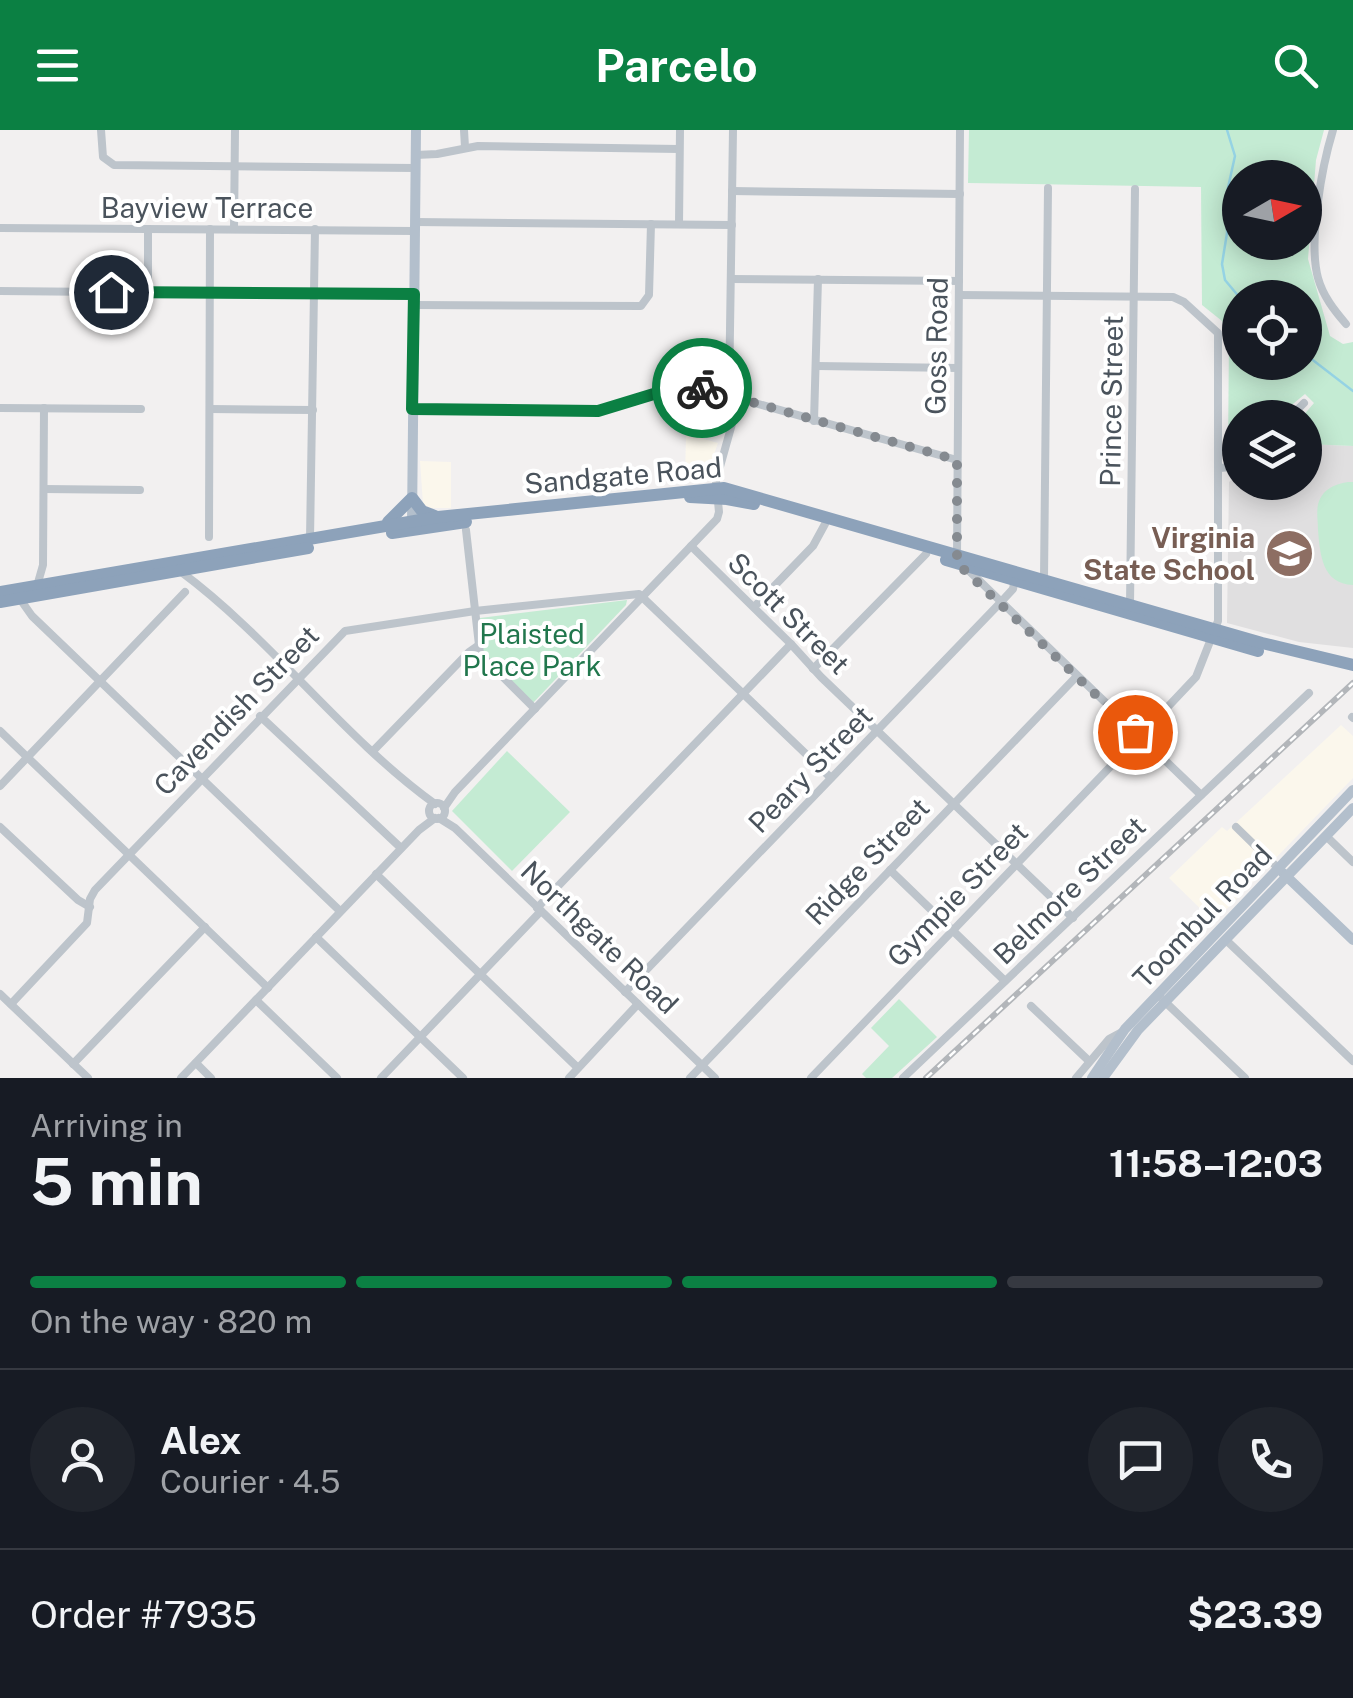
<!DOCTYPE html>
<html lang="en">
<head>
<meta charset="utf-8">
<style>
  body { margin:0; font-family:"Public Sans",sans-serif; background:#20242c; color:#f1f3f6; height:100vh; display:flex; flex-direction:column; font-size:38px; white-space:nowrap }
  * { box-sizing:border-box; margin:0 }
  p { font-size:32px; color:#9ea1a6 }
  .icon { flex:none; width:55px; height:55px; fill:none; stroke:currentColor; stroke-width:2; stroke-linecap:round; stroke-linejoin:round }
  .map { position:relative; height:948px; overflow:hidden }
  .details { display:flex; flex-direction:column; background:#171b24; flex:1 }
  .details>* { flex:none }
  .needle { width:65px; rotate:81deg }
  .controls { position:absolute; left:1222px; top:30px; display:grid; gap:20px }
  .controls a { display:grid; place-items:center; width:100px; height:100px; border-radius:50%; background:#171b24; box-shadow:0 5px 25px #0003; font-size:50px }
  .pin { position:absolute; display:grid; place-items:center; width:85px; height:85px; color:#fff; margin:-42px; border:5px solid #fff; border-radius:50%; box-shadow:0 2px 10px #0007 }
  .courier { position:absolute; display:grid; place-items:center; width:100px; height:100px; margin:-50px; border:8px solid #0b8043; border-radius:50%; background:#fff; color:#222; box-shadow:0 2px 12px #0007 }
  .head em { font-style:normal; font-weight:700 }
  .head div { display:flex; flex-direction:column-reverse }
  .head { display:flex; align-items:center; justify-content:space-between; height:170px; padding:0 30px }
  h1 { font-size:65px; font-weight:700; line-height:75px }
  .bar { display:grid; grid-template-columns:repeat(4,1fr); gap:15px 10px; align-content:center; height:120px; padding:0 30px }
  .bar i { height:12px; border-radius:8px; background:#363941 }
  .bar .on { background:#0b8043 }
  .bar p { grid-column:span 4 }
  .line { display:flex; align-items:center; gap:25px; padding:0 30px; border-top:2px solid #363941 }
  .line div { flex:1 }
  .round { display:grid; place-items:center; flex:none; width:105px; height:105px; border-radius:52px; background:#20242c }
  header { display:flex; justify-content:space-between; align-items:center; height:130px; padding:0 30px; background:#0b8043; color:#fff; font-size:45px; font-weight:700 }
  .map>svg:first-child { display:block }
  .commercial { fill:#fbf7ec }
  .education { fill:#e0dfe0 }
  .green { fill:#c4ebd3; fill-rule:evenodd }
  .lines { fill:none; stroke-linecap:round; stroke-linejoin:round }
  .stream { stroke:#95d3e4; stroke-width:2.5 }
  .minor { stroke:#bdc4cb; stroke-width:8 }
  .major { stroke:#b3bfcc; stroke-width:10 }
  .highway { stroke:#8da2ba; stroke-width:12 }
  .rail-casing { stroke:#b3b6ba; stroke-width:6 }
  .rail { stroke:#fff; stroke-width:2.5; stroke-dasharray:8; stroke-linecap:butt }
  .done { stroke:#858a90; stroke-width:10; stroke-dasharray:0 18 }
  .route { stroke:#0b8043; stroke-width:12 }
  .labels { text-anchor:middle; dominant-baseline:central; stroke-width:8; stroke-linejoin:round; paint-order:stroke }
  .street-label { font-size:28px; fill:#4a535c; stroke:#fff }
  .education-label { font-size:28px; font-weight:bold; fill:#785e54; stroke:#fff; text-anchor:end }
  .park-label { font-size:28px; fill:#21774d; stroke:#fff }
</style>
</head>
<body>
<header><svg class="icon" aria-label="menu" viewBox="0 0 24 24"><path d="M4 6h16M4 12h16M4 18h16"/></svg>Parcelo<svg class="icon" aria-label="search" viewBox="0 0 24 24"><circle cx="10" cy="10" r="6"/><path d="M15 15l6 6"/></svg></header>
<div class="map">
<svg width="1353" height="948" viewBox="0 0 1353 948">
  <rect width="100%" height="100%" fill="#f2f0f0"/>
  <g class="commercial">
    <path d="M 686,304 L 718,313 L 706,347 L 685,352 Z"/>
    <path d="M 420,331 L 451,332 L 451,378 L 431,378 L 423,374 Z"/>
    <path d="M 1341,595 L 1353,606 L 1353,648 L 1214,792 L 1169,748 L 1222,697 L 1227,701 Z"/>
  </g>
  <path class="education" d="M 1305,314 L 1353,316 L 1353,518 L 1299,512 L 1227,493 L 1229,352 L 1240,342 L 1240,352 L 1305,352 Z"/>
  <g class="green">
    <path d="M 969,0 L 1324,0 L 1316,30 L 1308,129 L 1330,206 L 1343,214 L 1353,212 L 1353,316 L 1305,314 L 1305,288 L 1302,287 L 1314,273 L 1305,264 L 1277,287 L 1240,288 L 1240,317 L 1232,324 L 1228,322 L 1229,207 L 1222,191 L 1202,175 L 1201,57 L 968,53 ZM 1240,48 L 1305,48 L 1305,112 L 1240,112 ZM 1240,168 L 1305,168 L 1305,232 L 1240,232 Z"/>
    <path d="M 1348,352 L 1353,352 L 1353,455 C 1322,454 1320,424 1318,400 C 1318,389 1315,377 1321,367 C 1327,357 1337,354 1348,352 Z"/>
    <path d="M 627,470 L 626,475 L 533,573 L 483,526 L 480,488 Z"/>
    <path d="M 507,621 L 570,682 L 512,741 L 452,681 Z"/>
    <path d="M 899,869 L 937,907 L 892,948 L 866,948 L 862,944 L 889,916 L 871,898 Z"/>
  </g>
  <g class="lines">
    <g class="stream">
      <path d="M 1227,0 L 1235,26 L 1227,62 L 1227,103 L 1222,134 L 1225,150 L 1240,168"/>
      <path d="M 1305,224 L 1353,261"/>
    </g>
    <g class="minor">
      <path d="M 101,0 L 103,27 L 114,35 L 415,38"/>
      <path d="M 464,0 L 465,17"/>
      <path d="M 1333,0 C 1322,36 1308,111 1318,148 C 1323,166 1334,180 1346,194"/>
      <path d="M 416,25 L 437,24 L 478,16 L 679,19"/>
      <path d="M 732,61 L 960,64"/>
      <path d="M 415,92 L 732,95"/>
      <path d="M 679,94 L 680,0"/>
      <path d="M 0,98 L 414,101"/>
      <path d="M 148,99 L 148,163"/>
      <path d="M 234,99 L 235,0"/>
      <path d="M 731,149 L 959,151"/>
      <path d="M 0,161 L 414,165"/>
      <path d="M 959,165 L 1173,167 L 1184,172 L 1218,203 L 1218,491 L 1196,547 L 1145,601"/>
      <path d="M 414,175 L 641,176 L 649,165 L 651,94"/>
      <path d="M 817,236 L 958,238"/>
      <path d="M 729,266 L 733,0"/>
      <path d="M 0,278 L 141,279"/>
      <path d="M 210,279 L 313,280"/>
      <path d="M 412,279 L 589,282 L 691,255 L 957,330"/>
      <path d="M 1289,288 L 1304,273"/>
      <path d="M 814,291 L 818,149"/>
      <path d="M 1220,338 L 1230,337 L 1240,330"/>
      <path d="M 44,359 L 140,360"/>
      <path d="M 466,400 L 480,524 L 535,579"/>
      <path d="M 209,407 L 210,99"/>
      <path d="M 310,409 L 315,99"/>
      <path d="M 691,416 L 791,514 L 821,547 L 1073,788"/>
      <path d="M 957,428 L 960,0"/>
      <path d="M 962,434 L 1135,601"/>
      <path d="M 180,441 C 272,509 342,607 435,674"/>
      <path d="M 1044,449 L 1048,58"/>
      <path d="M 37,456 L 43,435 L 44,278"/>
      <path d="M 20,469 L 32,486 L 340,781"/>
      <path d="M 1130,475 L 1135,59"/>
      <path d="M 754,477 L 813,416 L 825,394"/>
      <path d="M 813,539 L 926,424"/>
      <path d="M 260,586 L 401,718"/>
      <path d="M 1352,587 L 1353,588"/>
      <path d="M 0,601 L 268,858"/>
      <path d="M 1145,611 L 1201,665"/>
      <path d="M 374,620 L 469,522 L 479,515"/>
      <path d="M 0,656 L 185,462"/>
      <circle cx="437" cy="681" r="8"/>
      <path d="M 444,678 L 455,662 L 717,389 L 719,382 L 716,351 L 739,269"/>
      <path d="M 439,688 L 455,698 L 715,948"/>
      <path d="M 0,697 L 78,770 L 90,777"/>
      <path d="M 1236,697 L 1279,739"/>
      <path d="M 1326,706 L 1353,732"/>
      <path d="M 890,740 L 1005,851"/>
      <path d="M 376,744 L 578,938"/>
      <path d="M 537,778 L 791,514"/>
      <path d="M 316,807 L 463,948"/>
      <path d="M 1226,810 L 1353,931"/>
      <path d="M 625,862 L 1001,472 L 1013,459 L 1015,448"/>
      <path d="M 0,864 L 88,948"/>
      <path d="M 1161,868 L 1245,948"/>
      <path d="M 256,870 L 337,948"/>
      <path d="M 11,874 L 87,793 L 90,769 L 95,760 L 345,501 L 475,481 L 639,464 L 831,648"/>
      <path d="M 1031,876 L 1089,931"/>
      <path d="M 196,933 L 211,948"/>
      <path d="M 73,934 L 205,797"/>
      <path d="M 181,948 L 419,700 L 435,688"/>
      <path d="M 381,948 L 541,781"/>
      <path d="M 569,948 L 638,874"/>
      <path d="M 690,948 L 1077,546"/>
      <path d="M 811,948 L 1135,611"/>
      <path d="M 903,948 L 1309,563"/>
      <path d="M 1076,948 L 1109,909 L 1122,902"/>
    </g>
    <g class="major">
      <path d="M 412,394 L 416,0"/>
      <path d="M 1283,743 L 1353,810"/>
      <path d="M 1092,948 L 1125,899 L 1353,660"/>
      <path d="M 1103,948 L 1138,900 L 1353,678"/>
    </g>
    <g class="highway">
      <path d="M 690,367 L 727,369 L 754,374"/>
      <path d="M 388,392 L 412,368 L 422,381 L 435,386"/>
      <path d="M 392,403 L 466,392"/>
      <path d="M 946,430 L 1258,521"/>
      <path d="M 0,462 L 438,387 L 724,358 L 1262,513 L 1353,535"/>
      <path d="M 0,472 L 308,418"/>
    </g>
    <defs>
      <path id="rail" d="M 926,948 L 1353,553"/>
    </defs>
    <use href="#rail" class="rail-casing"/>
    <use href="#rail" class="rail"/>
  </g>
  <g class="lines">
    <path class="done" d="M 702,258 L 957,330 L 957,433 L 1135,602"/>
    <path class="route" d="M 111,162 L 414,164 L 412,279 L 598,281 L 680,256 L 702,258"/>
  </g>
  <defs>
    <symbol id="school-disc" viewBox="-11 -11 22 22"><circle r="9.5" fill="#8d6e63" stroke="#fff"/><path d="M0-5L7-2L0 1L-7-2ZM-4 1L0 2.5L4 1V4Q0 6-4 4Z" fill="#fff"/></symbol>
  </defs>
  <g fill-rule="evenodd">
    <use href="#school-disc" x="1262" y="396" width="55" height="55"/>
  </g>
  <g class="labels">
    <g class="street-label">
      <text x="207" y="77">Bayview Terrace</text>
      <text transform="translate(936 216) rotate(-89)">Goss Road</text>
      <text transform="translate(1111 271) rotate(-89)">Prince Street</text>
      <text transform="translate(623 345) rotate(-5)">Sandgate Road</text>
      <text transform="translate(789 483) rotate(45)">Scott Street</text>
      <text transform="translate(236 580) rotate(-46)">Cavendish Street</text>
      <text transform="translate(810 639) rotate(-46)">Peary Street</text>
      <text transform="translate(867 731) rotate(-46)">Ridge Street</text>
      <text transform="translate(1069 760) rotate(-44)">Belmore Street</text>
      <text transform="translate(957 764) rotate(-46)">Gympie Street</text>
      <text transform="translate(1202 786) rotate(-46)">Toombul Road</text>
      <text transform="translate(600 807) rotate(44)">Northgate Road</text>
    </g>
    <g class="education-label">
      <text x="1255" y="407">Virginia<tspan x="1255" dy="32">State School</tspan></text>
    </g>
    <g class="park-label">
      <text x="532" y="503">Plaisted<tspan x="532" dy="32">Place Park</tspan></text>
    </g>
  </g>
</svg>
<div class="controls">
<a><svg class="needle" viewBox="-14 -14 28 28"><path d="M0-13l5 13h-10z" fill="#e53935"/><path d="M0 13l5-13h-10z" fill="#9ea1a6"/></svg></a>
<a><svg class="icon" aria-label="locate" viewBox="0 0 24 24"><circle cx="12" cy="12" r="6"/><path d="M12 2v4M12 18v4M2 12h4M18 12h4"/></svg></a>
<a><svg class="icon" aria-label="layers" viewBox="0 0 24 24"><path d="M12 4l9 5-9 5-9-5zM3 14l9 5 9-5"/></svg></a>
</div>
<div class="pin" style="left:1135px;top:602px;background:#ea580c"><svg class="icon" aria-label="bag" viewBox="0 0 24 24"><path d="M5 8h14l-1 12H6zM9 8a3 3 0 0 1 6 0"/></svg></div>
<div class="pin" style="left:111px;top:162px;background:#1f2937"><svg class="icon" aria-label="home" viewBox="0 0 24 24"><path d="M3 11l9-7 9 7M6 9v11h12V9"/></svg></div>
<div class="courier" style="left:702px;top:258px"><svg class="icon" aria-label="bike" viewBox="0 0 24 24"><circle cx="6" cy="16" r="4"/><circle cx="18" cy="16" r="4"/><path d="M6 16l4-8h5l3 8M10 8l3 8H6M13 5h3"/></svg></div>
</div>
<section class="details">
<div class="head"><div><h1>5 min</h1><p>Arriving in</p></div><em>11:58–12:03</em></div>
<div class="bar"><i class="on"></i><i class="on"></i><i class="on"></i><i></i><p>On the way · 820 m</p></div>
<div class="line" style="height:180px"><a class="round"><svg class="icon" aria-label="person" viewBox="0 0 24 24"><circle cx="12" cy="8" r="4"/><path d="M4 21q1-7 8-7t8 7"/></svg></a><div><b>Alex</b><p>Courier · 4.5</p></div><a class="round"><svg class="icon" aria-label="chat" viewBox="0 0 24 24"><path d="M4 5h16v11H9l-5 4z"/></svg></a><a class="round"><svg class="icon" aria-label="phone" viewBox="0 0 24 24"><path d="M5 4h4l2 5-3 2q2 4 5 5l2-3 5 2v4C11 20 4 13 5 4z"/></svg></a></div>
<div class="line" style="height:130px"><div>Order #7935</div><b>$23.39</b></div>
</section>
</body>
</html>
